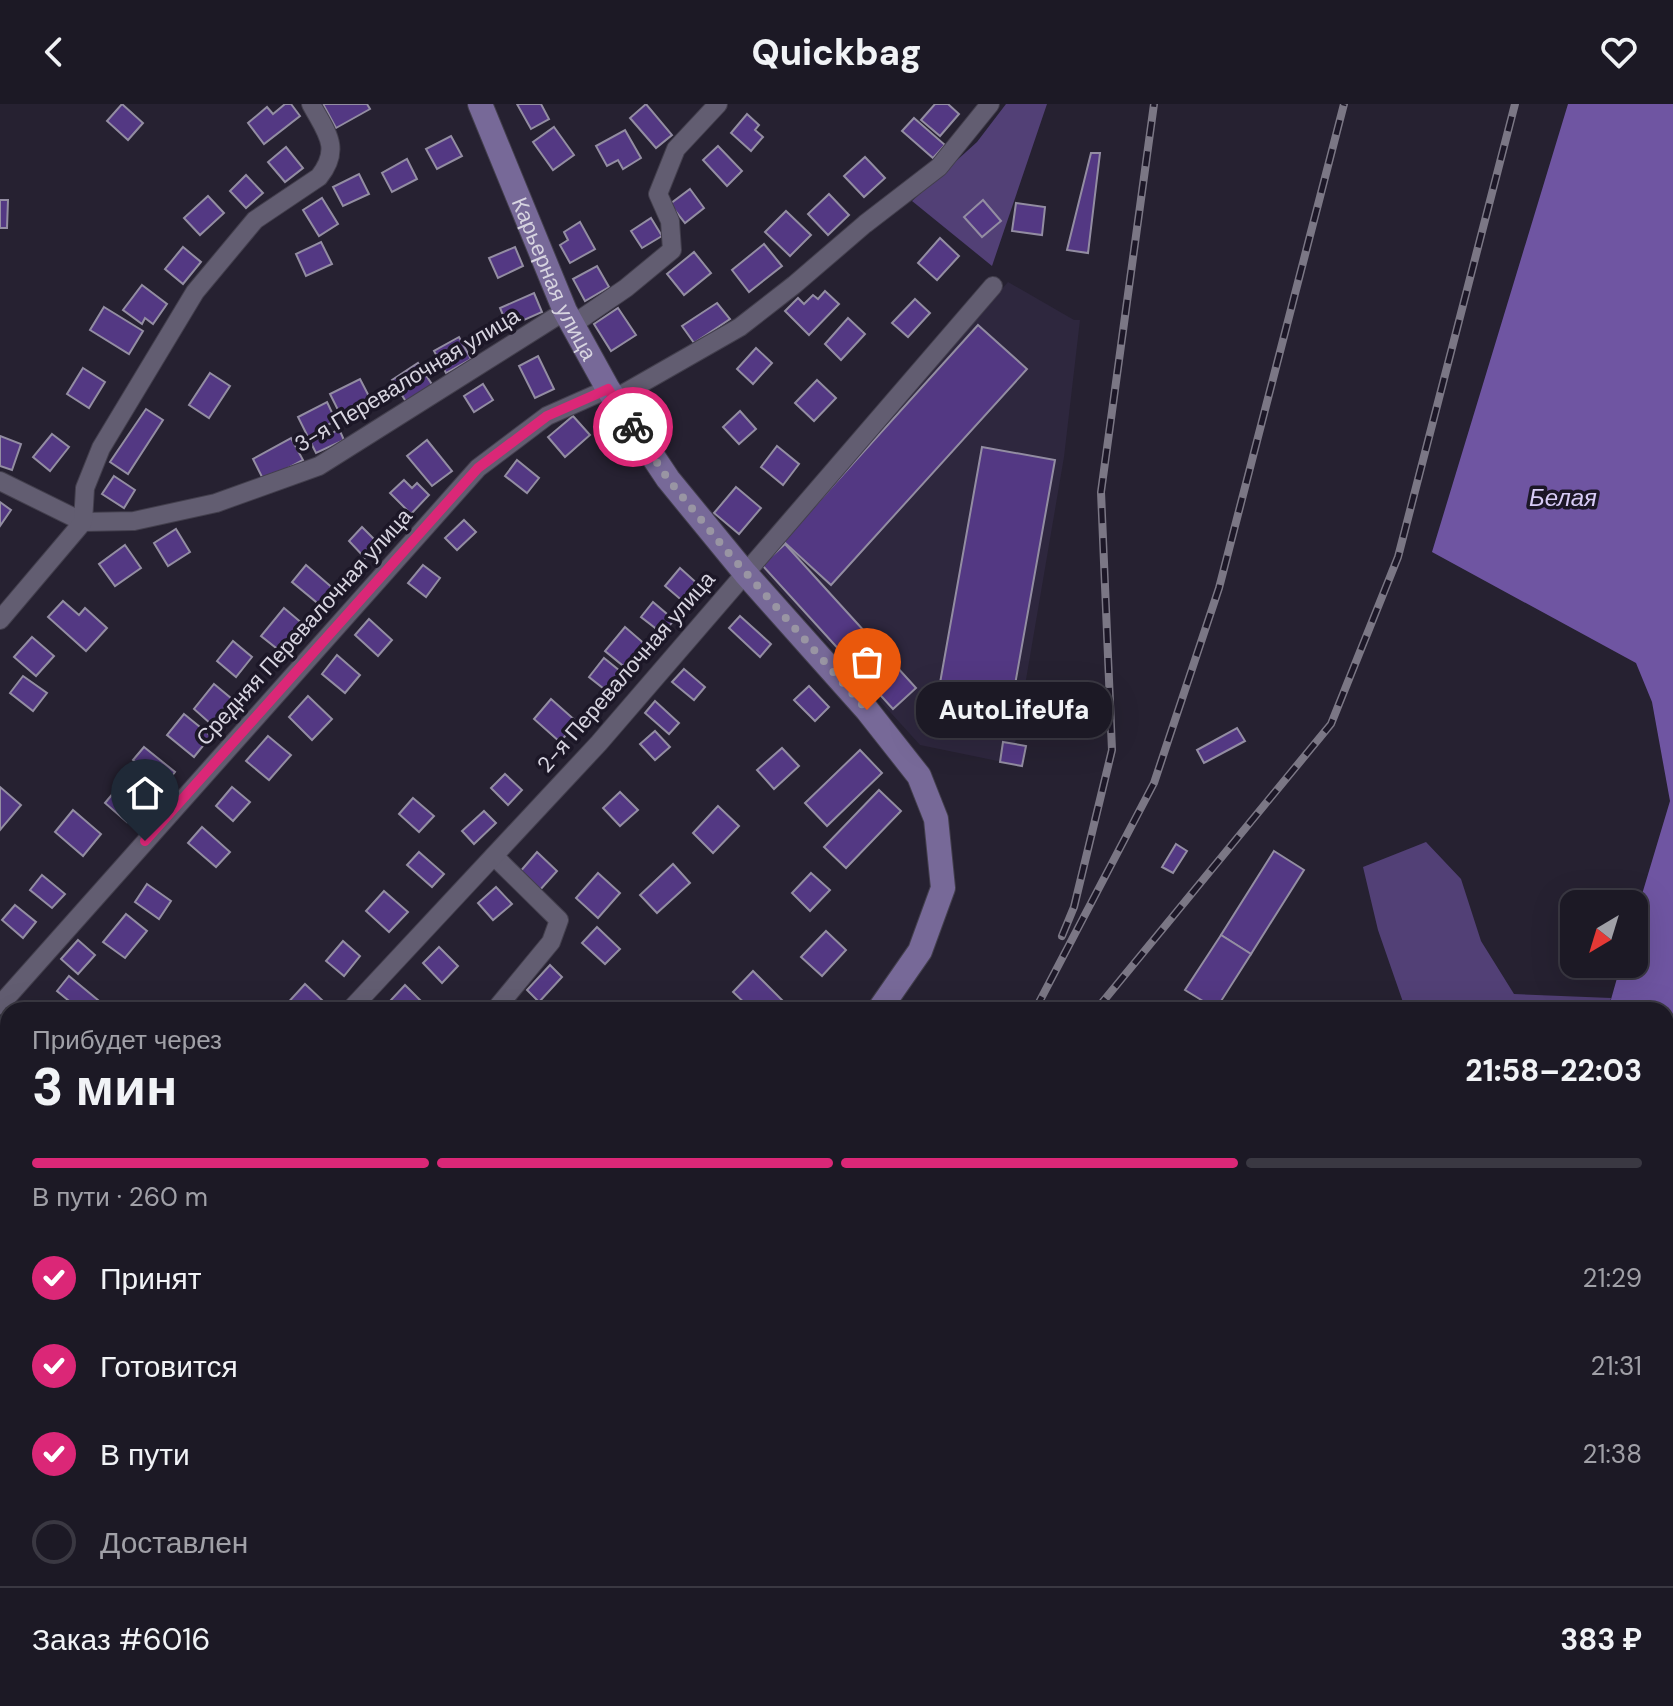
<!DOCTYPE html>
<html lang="ru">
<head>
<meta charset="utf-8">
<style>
  body { margin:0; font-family:"DM Sans",sans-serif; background:#25222d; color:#f1f3f6; height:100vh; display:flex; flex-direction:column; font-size:30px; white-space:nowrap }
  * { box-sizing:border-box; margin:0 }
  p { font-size:26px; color:#a0a0a7 }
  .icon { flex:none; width:44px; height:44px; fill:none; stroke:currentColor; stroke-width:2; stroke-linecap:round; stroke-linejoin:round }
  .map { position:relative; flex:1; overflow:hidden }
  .details { position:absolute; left:0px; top:898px; width:1674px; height:704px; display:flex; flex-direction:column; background:#1c1925; border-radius:24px 24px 0 0; box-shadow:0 8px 32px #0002,0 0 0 2px #3a3842 }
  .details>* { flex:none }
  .needle { width:52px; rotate:218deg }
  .tools { position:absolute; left:1560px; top:786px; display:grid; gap:16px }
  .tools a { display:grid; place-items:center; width:88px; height:88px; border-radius:16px; background:#1c1925; box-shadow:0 8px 32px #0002,0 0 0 2px #3a3842; font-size:40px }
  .pin { position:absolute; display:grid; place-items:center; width:68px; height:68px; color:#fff; margin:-82px -34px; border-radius:50% 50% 50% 0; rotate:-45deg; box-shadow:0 0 8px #0007 }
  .pin .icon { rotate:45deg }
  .courier { position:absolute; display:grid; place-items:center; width:80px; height:80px; margin:-40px; border:6px solid #db2777; border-radius:50%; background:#fff; color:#222; box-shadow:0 2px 10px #0007 }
  .bubble { position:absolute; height:56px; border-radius:24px; background:#1c1925; box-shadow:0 8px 32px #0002,0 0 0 2px #3a3842; font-size:26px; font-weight:800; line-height:56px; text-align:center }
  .summary em { font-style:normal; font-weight:800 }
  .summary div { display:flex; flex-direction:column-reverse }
  .summary { display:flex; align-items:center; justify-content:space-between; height:136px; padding:0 32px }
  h1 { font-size:52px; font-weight:800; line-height:60px }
  .bar { display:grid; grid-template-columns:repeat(4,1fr); gap:12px 8px; align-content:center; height:96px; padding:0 32px }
  .bar i { height:10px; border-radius:6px; background:#3a3842 }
  .bar .on { background:#db2777 }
  .bar p { grid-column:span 4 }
  .line { display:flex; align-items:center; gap:20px; padding:0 32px; border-top:2px solid #3a3842 }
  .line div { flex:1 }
  ol { padding:0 32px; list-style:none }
  li { display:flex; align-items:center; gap:24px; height:88px }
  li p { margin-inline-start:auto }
  li .icon { padding:8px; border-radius:50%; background:#db2777; color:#fff; stroke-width:4 }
  li:last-child { color:#a0a0a7 }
  li i { width:44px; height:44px; border:4px solid #3a3842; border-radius:50% }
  header { display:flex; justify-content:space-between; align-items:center; height:104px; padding:0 32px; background:#1c1925; font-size:36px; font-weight:800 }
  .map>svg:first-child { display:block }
  .built { fill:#2e273e }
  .green { fill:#524076 }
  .water { fill:#6f55a2 }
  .building { fill:#533883; stroke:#938da2; stroke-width:2 }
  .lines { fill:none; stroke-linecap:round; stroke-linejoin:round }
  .street-casing { stroke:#433f4d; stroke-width:20 }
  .secondary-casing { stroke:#433f4d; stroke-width:26 }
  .street { stroke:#625d71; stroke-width:18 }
  .secondary { stroke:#776998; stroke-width:24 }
  .rail-casing { stroke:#7b7785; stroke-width:8 }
  .rail { stroke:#1c1727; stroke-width:5; stroke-dasharray:15; stroke-linecap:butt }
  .done { stroke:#9995a3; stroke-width:8; stroke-dasharray:0 14.4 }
  .route { stroke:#db2777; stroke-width:10 }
  .labels { text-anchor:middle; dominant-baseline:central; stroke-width:7; stroke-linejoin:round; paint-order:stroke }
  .street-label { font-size:22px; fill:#d7d4e0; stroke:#1c1727 }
  .water-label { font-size:24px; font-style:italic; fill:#d8ccf7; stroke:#1c1727 }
</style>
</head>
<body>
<header><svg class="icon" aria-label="back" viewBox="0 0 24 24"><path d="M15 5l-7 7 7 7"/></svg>Quickbag<svg class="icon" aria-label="heart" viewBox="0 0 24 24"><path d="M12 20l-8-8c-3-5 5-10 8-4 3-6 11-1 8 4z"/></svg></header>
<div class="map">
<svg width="1673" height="1602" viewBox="0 0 1673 1602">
  <rect width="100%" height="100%" fill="#262131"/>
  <path class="built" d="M 1008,178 L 1074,216 L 1080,216 L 1064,353 L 1015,640 L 1026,642 L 1022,662 L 920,641 L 758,462 Z"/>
  <g class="green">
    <path d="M 1006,0 L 1047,0 L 992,162 L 912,97 L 977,38 Z"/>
    <path d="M 1426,738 L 1461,775 L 1481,837 L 1514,890 L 1611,894 L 1608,906 L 1403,906 L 1404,901 L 1378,826 L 1363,763 Z"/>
    <path d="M 752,1594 L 907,1594 L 902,1602 L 739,1602 Z"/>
    <path d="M 1237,1594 L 1382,1594 L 1379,1602 L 1244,1602 Z"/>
  </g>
  <path class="water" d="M 1568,0 L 1673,0 L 1673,1602 L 1382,1602 L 1382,1594 L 1666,1594 L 1666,906 L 1608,906 L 1621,860 L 1634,860 L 1634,817 L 1670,697 L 1652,598 L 1636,559 L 1432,448 Z"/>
  <g class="building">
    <path d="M 122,0 L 143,19 L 128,36 L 107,17 Z"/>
    <path d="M 285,0 L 291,0 L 300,12 L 264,40 L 248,19 L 267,3 L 273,10 Z"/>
    <path d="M 323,0 L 367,0 L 370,5 L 336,24 Z"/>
    <path d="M 517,0 L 541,0 L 549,15 L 531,25 Z"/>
    <path d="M 646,0 L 672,31 L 656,44 L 630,14 Z"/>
    <path d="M 935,0 L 948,0 L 959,10 L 940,32 L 921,16 Z"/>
    <path d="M 747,10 L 759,21 L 755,26 L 763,33 L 751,47 L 731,29 Z"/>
    <path d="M 914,14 L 945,41 L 933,54 L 902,27 Z"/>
    <path d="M 554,23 L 574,51 L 553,66 L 533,38 Z"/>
    <path d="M 625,26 L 641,54 L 623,65 L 618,56 L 607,62 L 596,42 Z"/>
    <path d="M 451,32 L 462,52 L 437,65 L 426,45 Z"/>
    <path d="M 718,42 L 742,67 L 727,82 L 703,56 Z"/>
    <path d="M 286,43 L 303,64 L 285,78 L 268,58 Z"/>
    <path d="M 1091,49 L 1100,49 L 1088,149 L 1067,146 Z"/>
    <path d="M 865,53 L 885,74 L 864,93 L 844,72 Z"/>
    <path d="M 407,55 L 417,75 L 392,88 L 382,69 Z"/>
    <path d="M 359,70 L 369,90 L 343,102 L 333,83 Z"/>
    <path d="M 246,71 L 263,89 L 246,104 L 230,87 Z"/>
    <path d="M 690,85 L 704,104 L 685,119 L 670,100 Z"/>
    <path d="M 829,90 L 849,111 L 828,131 L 808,110 Z"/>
    <path d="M 208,92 L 224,109 L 200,131 L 184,114 Z"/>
    <path d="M 322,94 L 338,120 L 319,132 L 303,106 Z"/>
    <path d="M 0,96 L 8,96 L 7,124 L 0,124 Z"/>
    <path d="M 983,96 L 1001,117 L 982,133 L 964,113 Z"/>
    <path d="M 1016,99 L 1045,103 L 1042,131 L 1012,127 Z"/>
    <path d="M 786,107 L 811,131 L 790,152 L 765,128 Z"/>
    <path d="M 651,114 L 662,132 L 642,144 L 631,127 Z"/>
    <path d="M 580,118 L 595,145 L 570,159 L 560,141 L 568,136 L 564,128 Z"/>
    <path d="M 940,134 L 959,152 L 937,176 L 918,159 Z"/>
    <path d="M 321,138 L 332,160 L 306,172 L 296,150 Z"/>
    <path d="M 764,140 L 782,162 L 749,188 L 732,166 Z"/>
    <path d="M 183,143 L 201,158 L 183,180 L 165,165 Z"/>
    <path d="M 515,143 L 523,162 L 498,174 L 489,154 Z"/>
    <path d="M 694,148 L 711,169 L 684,191 L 667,170 Z"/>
    <path d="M 597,162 L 609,183 L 585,197 L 573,175 Z"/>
    <path d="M 142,181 L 167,200 L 153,220 L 145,214 L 142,220 L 123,206 Z"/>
    <path d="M 825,187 L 839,200 L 809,231 L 785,207 L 798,194 L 804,200 L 813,191 L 818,195 Z"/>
    <path d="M 534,189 L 542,208 L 508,223 L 500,204 Z"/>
    <path d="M 915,195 L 930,209 L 908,233 L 892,219 Z"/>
    <path d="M 717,199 L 730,215 L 694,239 L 682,222 Z"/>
    <path d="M 104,203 L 143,227 L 129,250 L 90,226 Z"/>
    <path d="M 618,204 L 636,231 L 611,247 L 594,220 Z"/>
    <path d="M 848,214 L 865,230 L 841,256 L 825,240 Z"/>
    <path d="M 978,221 L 1027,265 L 831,481 L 783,437 Z"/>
    <path d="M 459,233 L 471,255 L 446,269 L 434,247 Z"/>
    <path d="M 756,244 L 772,259 L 753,280 L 737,265 Z"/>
    <path d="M 538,252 L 554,285 L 535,294 L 519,262 Z"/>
    <path d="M 418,259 L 433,282 L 407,299 L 392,276 Z"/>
    <path d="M 83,264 L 105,278 L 89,304 L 67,290 Z"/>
    <path d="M 210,269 L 230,282 L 209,314 L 189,301 Z"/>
    <path d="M 360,275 L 373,300 L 343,316 L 330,290 Z"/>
    <path d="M 817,276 L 836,294 L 814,317 L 795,299 Z"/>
    <path d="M 483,280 L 493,296 L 474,308 L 464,292 Z"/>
    <path d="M 327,298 L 336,317 L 325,322 L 329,331 L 339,325 L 344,336 L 316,349 L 298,313 Z"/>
    <path d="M 146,305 L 163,316 L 128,370 L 110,358 Z"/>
    <path d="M 740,307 L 756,325 L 739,340 L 723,323 Z"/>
    <path d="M 573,312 L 590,331 L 565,353 L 548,333 Z"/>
    <path d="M 52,330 L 69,343 L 50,367 L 33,353 Z"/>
    <path d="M 0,332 L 21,340 L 12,366 L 0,362 Z"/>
    <path d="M 291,334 L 303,356 L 264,377 L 253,355 Z"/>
    <path d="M 427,336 L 452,367 L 432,382 L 407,352 Z"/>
    <path d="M 777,342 L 799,360 L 783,381 L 761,363 Z"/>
    <path d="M 982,343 L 1055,356 L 1013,592 L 940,579 Z"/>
    <path d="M 517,356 L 539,374 L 527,389 L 505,372 Z"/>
    <path d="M 114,372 L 135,386 L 124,404 L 102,390 Z"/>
    <path d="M 404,376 L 412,384 L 417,379 L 429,391 L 411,410 L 390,389 Z"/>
    <path d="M 736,383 L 761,404 L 739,430 L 714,409 Z"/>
    <path d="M 0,398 L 11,406 L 0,422 Z"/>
    <path d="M 464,416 L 476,428 L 457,446 L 445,434 Z"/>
    <path d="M 362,423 L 379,440 L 365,454 L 349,437 Z"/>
    <path d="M 176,425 L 190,448 L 168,462 L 154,439 Z"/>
    <path d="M 785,440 L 916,584 L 893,605 L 762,461 Z"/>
    <path d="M 125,441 L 141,464 L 115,482 L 99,460 Z"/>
    <path d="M 306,461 L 335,486 L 321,502 L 292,478 Z"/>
    <path d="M 423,461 L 440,474 L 426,493 L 408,479 Z"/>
    <path d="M 680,464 L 700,482 L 685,499 L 665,482 Z"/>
    <path d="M 63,497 L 79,511 L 85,504 L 107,524 L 86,547 L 48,513 Z"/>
    <path d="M 653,498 L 674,516 L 663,530 L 641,513 Z"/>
    <path d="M 284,504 L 303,520 L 280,547 L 261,532 Z"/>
    <path d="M 740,512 L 771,540 L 760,553 L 729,524 Z"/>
    <path d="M 369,515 L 392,536 L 378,552 L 355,531 Z"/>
    <path d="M 625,523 L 647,542 L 627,565 L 605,547 Z"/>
    <path d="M 32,533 L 54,552 L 36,572 L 14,553 Z"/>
    <path d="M 233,537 L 252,553 L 236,573 L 217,557 Z"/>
    <path d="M 337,551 L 360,571 L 345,589 L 322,570 Z"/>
    <path d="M 604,554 L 620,567 L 617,571 L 624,577 L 613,592 L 589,573 Z"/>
    <path d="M 684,565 L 705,583 L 694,596 L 672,578 Z"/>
    <path d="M 23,572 L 47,589 L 33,607 L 10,589 Z"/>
    <path d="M 214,580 L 232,595 L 211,620 L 194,605 Z"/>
    <path d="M 809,582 L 829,603 L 815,617 L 794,596 Z"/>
    <path d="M 308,592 L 332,615 L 312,636 L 289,613 Z"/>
    <path d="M 551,595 L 577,618 L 560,638 L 534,615 Z"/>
    <path d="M 655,597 L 679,619 L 669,630 L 645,609 Z"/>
    <path d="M 184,610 L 211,632 L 194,653 L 167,631 Z"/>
    <path d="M 1237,624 L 1245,637 L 1204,659 L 1197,646 Z"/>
    <path d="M 655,627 L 670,643 L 655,656 L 640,640 Z"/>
    <path d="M 268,632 L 291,651 L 269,676 L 246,657 Z"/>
    <path d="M 1003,638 L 1026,642 L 1022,662 L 1000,658 Z"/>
    <path d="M 144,643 L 175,668 L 164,682 L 133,656 Z"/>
    <path d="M 782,644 L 799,662 L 774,685 L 757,666 Z"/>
    <path d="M 860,646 L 882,669 L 827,722 L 805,699 Z"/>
    <path d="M 505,670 L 522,686 L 508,701 L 491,684 Z"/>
    <path d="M 120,681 L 143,701 L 127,718 L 105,699 Z"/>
    <path d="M 0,683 L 21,701 L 0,726 Z"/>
    <path d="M 232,683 L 250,698 L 233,717 L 216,702 Z"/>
    <path d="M 879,686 L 901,707 L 846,764 L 824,743 Z"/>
    <path d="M 620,688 L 638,706 L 620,722 L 603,704 Z"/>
    <path d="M 413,694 L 434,712 L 419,728 L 399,710 Z"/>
    <path d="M 718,702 L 739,722 L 713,749 L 693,729 Z"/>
    <path d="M 73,706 L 101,730 L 83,752 L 55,728 Z"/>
    <path d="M 484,707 L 496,719 L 474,740 L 462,727 Z"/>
    <path d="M 202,723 L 230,748 L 216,763 L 188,739 Z"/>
    <path d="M 1176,740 L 1187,747 L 1173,769 L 1162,763 Z"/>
    <path d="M 1274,747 L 1304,766 L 1251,850 L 1221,831 Z"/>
    <path d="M 419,748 L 444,770 L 432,783 L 407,761 Z"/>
    <path d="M 537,748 L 557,767 L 539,787 L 519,769 Z"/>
    <path d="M 673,760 L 690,779 L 657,809 L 640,791 Z"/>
    <path d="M 598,769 L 620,789 L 598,814 L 576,794 Z"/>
    <path d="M 811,769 L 830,786 L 810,807 L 792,789 Z"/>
    <path d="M 42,771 L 65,790 L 52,804 L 30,786 Z"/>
    <path d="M 147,780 L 171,797 L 159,815 L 135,798 Z"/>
    <path d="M 496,783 L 512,800 L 493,816 L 478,799 Z"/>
    <path d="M 384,787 L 408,808 L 389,828 L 366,807 Z"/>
    <path d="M 15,801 L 36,818 L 23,834 L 2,816 Z"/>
    <path d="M 126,810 L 147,827 L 125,854 L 103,838 Z"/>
    <path d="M 597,823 L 620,845 L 605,860 L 582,839 Z"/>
    <path d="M 826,827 L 846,846 L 822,872 L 801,853 Z"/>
    <path d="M 1221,831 L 1251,850 L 1216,905 L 1185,886 Z"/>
    <path d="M 78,836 L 95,851 L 78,870 L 61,855 Z"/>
    <path d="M 343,837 L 360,852 L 344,872 L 326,857 Z"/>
    <path d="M 439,843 L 458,862 L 442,879 L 423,859 Z"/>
    <path d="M 550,861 L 562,873 L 539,898 L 527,886 Z"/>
    <path d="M 753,867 L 782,896 L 773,906 L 752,906 L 733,888 Z"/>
    <path d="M 69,872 L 110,906 L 80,906 L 57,887 Z"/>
    <path d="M 305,880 L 322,896 L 313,906 L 287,906 L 284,903 Z"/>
    <path d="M 405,881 L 425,901 L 419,906 L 400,906 L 391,896 Z"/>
    <path d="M 8,1210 L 8,1244 L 0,1238 L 0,1221 Z"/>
    <path d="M 3,1367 L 8,1371 L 8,1389 L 1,1398 L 0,1371 Z"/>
    <path d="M 0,1493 L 8,1499 L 8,1513 L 0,1524 Z"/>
    <path d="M 5,1573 L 8,1576 L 8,1594 L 14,1594 L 6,1602 L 2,1602 L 0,1600 L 0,1578 Z"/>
    <path d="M 107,1594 L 116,1594 L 126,1602 L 100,1602 Z"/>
    <path d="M 190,1594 L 227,1594 L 221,1602 L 189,1602 L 186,1599 Z"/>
    <path d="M 241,1594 L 277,1594 L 271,1602 L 251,1602 Z"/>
    <path d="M 375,1594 L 424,1594 L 418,1602 L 369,1602 Z"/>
    <path d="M 477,1594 L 558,1594 L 553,1602 L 471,1602 Z"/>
  </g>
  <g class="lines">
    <defs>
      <g id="street">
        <path d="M 572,221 L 626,184 L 672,146 L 670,117 L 658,90 L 676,45 L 718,0"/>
        <path d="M 614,295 L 740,223 L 794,181 L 865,120 L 939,63 L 990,0"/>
        <path d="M 0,377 L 83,418 L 134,417 L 216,399 L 319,362 L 565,207"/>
        <path d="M 0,516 L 83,418 L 85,384 L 101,344 L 195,188 L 255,116 L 319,73 C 342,44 326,28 311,0"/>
        <path d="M 494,752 L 559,816 L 551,838 L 495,906"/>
        <path d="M 0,901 L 478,364 L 547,312 L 608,285"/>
        <path d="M 350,906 L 599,639 L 993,182"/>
        <path d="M 0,1330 L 8,1320"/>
        <path d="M 0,1465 L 8,1471"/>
        <path d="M 159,1594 L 169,1602"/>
      </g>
      <g id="secondary">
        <path id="s1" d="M 480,0 L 565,207 L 608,285 L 668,375 L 745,469 L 867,606 L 919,672 L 936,715 L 943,784 L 920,847 L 879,906"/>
        <path d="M 341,1602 L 347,1594"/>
      </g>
    </defs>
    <use href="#street" class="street-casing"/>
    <use href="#secondary" class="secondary-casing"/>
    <use href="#street" class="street"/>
    <use href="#secondary" class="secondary"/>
    <defs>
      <g id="rail">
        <path d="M 1062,832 L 1074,803 L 1112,646 L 1101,388 L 1154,0"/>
        <path d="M 1035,906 L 1154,679 L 1219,484 L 1344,0"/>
        <path d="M 1096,906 L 1331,620 L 1398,453 L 1515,0"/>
        <path d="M 578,1602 L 583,1594"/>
      </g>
    </defs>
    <use href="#rail" class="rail-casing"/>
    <use href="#rail" class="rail"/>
  </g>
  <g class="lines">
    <path class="done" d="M 633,323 L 668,375 L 725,445 L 867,606"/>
    <path class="route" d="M 145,737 L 478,364 L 547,312 L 608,285 L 633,323"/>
  </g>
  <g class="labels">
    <g class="street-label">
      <text stroke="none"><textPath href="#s1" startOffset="190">Карьерная улица</textPath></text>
      <text transform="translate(407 276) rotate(-31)">3-я Перевалочная улица</text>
      <text transform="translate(304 523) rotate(-48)">Средняя Перевалочная улица</text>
      <text transform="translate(626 568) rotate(-49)">2-я Перевалочная улица</text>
    </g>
    <g class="water-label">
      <text x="1563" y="393">Белая</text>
    </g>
  </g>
</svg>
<div class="tools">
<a><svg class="needle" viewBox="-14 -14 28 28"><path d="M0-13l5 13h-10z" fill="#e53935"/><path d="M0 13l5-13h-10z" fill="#a0a0a7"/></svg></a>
</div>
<div class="pin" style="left:867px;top:606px;background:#ea580c"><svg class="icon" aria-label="bag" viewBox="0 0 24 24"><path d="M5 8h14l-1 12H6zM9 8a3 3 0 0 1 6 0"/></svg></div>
<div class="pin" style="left:145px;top:737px;background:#1f2937"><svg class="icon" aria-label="home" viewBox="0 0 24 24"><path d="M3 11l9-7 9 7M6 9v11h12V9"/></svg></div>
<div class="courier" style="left:633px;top:323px"><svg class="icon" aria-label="bike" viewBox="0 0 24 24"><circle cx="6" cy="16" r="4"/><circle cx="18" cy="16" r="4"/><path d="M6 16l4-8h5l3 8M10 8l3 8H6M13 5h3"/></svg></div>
<div class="bubble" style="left:916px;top:578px;width:196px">AutoLifeUfa</div>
<section class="details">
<div class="summary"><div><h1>3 мин</h1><p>Прибудет через</p></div><em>21:58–22:03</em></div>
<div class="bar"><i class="on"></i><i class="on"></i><i class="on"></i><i></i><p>В пути · 260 m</p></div>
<ol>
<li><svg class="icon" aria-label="check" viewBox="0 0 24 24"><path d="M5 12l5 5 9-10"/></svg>Принят<p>21:29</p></li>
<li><svg class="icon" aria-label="check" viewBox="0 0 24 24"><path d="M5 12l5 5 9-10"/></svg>Готовится<p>21:31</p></li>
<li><svg class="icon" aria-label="check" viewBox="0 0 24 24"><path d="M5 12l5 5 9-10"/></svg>В пути<p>21:38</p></li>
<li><i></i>Доставлен</li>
</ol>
<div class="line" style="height:104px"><div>Заказ #6016</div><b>383 ₽</b></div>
</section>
</div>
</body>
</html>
